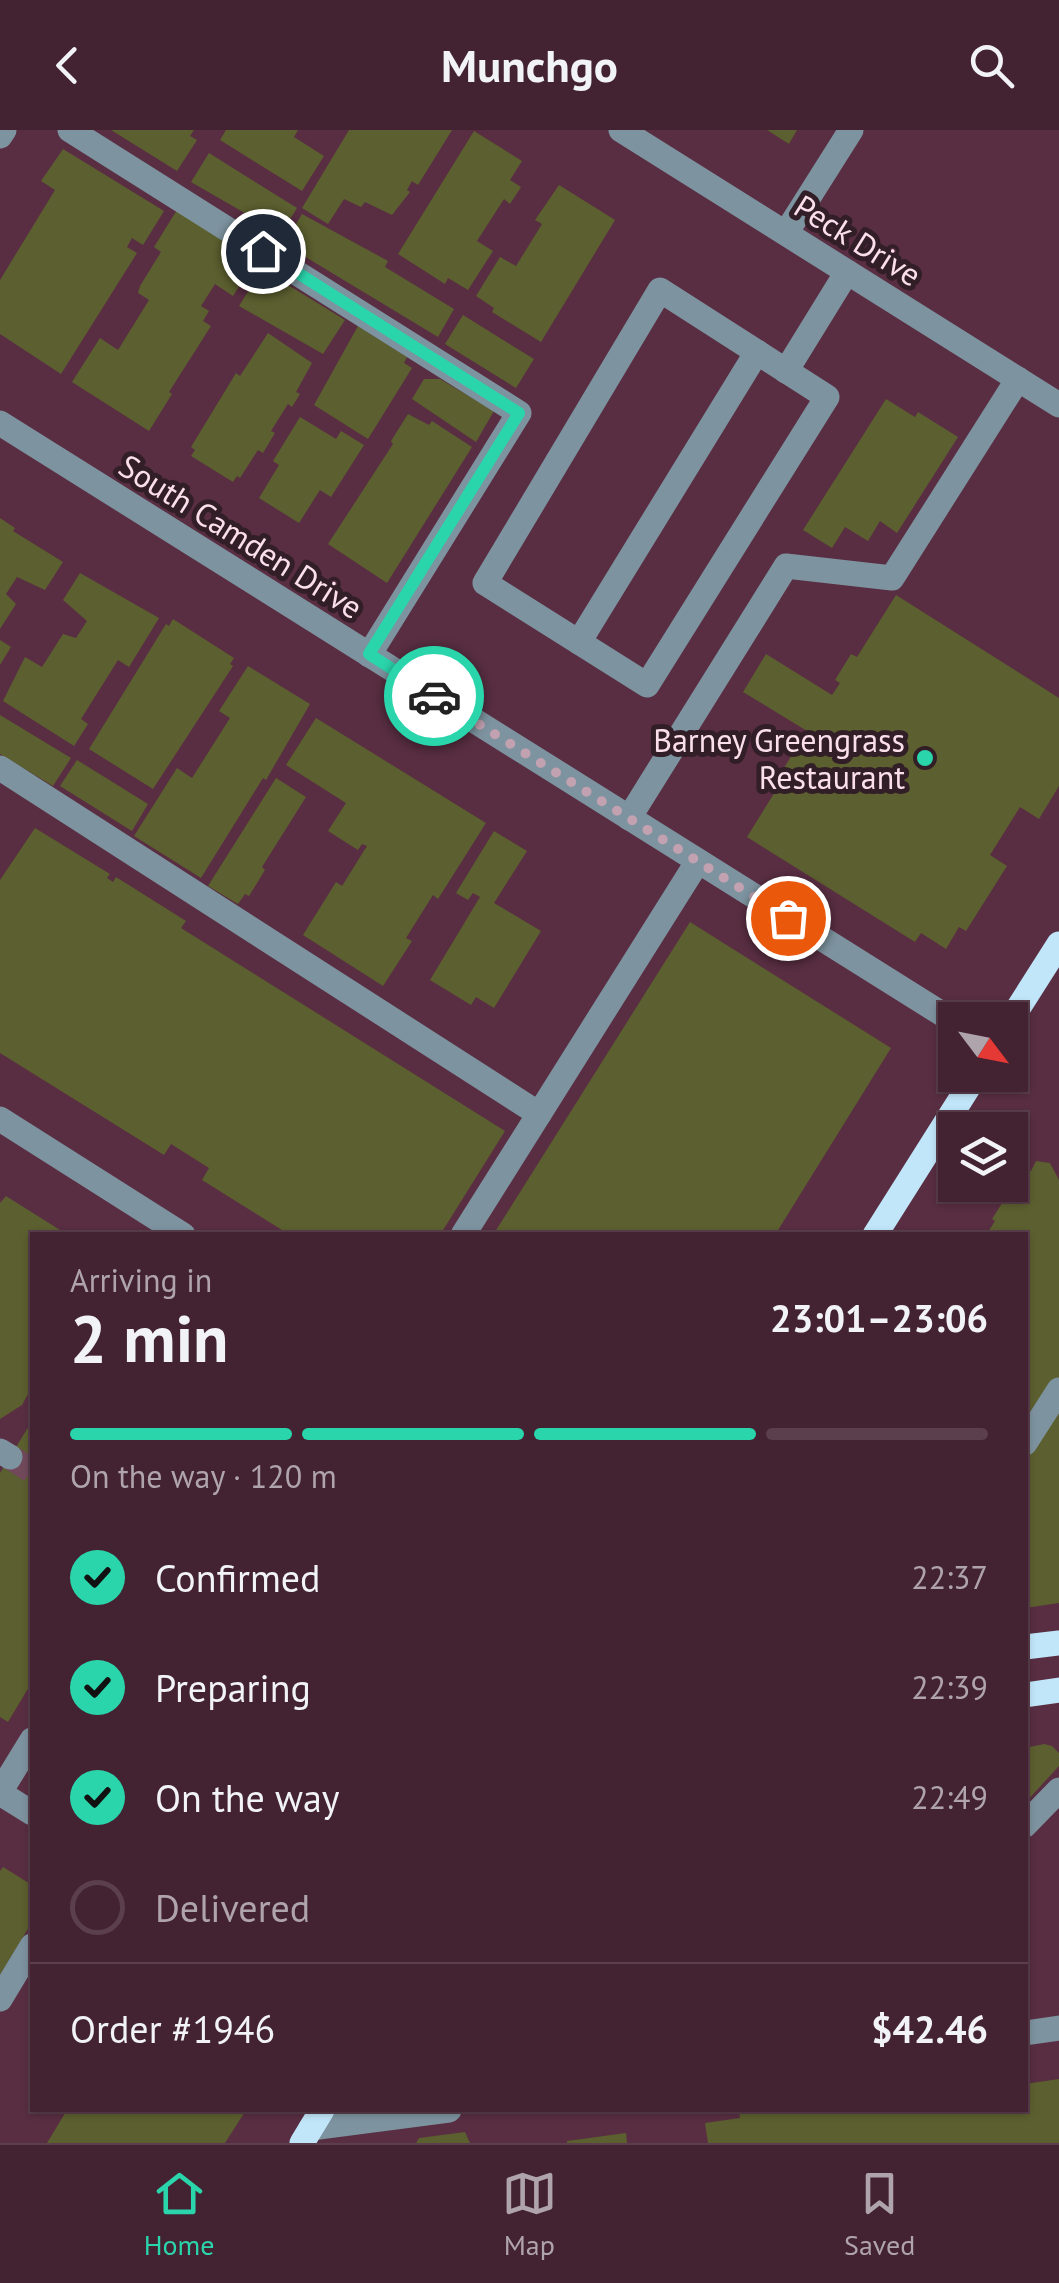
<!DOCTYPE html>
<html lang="en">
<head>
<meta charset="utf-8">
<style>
  body { margin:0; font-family:"PT Sans",sans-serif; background:#4a2a3a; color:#f1f3f6; height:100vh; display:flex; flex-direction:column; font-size:38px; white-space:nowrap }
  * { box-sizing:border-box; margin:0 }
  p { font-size:32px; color:#afa4ac }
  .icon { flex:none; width:55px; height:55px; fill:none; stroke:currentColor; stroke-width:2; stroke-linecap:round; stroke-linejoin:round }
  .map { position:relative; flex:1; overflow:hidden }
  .sheet { position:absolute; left:30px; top:1102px; width:998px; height:880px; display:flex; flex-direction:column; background:#432232; border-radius:0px; box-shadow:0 2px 8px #0004,0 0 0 2px #5b3f4d }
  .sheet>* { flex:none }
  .needle { width:65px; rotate:122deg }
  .controls { position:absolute; left:938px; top:872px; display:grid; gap:20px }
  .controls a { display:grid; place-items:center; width:90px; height:90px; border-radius:0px; background:#432232; box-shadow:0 2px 8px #0004,0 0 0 2px #5b3f4d; font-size:50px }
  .pin { position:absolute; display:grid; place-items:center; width:85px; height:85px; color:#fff; margin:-42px; border:5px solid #fff; border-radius:50%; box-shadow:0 2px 10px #0007 }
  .courier { position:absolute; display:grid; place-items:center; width:100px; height:100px; margin:-50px; border:8px solid #2bd5ac; border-radius:50%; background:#fff; color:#222; box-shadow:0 2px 12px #0007 }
  .summary em { font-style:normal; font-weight:700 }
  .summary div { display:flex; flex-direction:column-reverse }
  .summary { display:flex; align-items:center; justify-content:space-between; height:170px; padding:0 40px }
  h1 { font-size:65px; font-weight:700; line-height:75px }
  .bar { display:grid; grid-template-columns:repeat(4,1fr); gap:15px 10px; align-content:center; height:120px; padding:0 40px }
  .bar i { height:12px; border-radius:8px; background:#5b3f4d }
  .bar .selected { background:#2bd5ac }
  .bar p { grid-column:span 4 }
  .line { display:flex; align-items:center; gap:25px; padding:0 40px; border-top:2px solid #5b3f4d }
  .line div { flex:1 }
  ol { padding:0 40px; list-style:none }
  li { display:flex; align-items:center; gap:30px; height:110px }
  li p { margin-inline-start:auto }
  li .icon { padding:10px; border-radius:50%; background:#2bd5ac; color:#111; stroke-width:4 }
  li:last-child { color:#afa4ac }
  li i { width:55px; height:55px; border:5px solid #5b3f4d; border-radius:50% }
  header { display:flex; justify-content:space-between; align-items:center; height:130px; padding:0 40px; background:#432232; font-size:45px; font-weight:700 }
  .dock { display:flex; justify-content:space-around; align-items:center; height:140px; border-top:2px solid #5b3f4d; background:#432232; font-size:28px; color:#afa4ac }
  .dock a { display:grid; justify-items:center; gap:5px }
  .dock .selected { color:#2bd5ac }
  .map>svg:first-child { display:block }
  .building { fill:#5c5f2f }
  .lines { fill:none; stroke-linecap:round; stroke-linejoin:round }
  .minor-tunnel { stroke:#71495b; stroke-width:25; stroke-dasharray:25 12; stroke-linecap:butt }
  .minor { stroke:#7d939f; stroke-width:25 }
  .major { stroke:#c1e6f9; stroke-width:25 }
  .done { stroke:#c2a1b0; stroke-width:10; stroke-dasharray:0 18 }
  .route { stroke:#2bd5ac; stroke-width:12 }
  .poi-dot { fill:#2bd5ac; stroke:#321e27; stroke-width:4 }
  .labels { text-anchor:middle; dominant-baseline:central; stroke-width:10; stroke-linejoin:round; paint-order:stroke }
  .street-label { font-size:32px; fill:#fbdfeb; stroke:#321e27 }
  .poi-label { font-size:32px; fill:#fbdfeb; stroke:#321e27; text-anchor:end }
</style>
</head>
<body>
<header><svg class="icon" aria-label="back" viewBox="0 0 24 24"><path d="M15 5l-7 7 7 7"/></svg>Munchgo<svg class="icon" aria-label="search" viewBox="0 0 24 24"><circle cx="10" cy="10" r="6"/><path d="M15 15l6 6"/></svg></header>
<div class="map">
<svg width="1059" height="2013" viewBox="0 0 1059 2013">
  <rect width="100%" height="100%" fill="#592e42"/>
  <g class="building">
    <path d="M 111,0 L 194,0 L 190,6 L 197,10 L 177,41 Z"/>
    <path d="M 226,0 L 298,0 L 294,7 L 324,26 L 302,61 L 220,10 Z"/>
    <path d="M 349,0 L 452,0 L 418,55 L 412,51 L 407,60 L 410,62 L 392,85 L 365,72 L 361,77 L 344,69 L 328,94 L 302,78 Z"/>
    <path d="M 767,0 L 797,0 L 789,14 Z"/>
    <path d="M 474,1 L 522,31 L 510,50 L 521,57 L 510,74 L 504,69 L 477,111 L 493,121 L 468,160 L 448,148 L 445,154 L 398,124 Z"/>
    <path d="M 63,19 L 164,81 L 143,115 L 132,108 L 127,117 L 137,123 L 61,244 L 0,204 L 0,150 L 55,60 L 41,51 Z"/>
    <path d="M 209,23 L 297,78 L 281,104 L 191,52 Z"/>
    <path d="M 559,55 L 615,90 L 541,212 L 492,182 L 494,178 L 476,166 L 500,127 L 516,136 L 542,94 L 535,90 Z"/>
    <path d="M 177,80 L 256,130 L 233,166 L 215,154 L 201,176 L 209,181 L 203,191 L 211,196 L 169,262 L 172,264 L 149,301 L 72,252 L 100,208 L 118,220 L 149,170 L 138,163 L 140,156 L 161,122 L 154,117 Z"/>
    <path d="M 302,84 L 388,131 L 385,137 L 454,179 L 438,207 L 284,114 Z"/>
    <path d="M 262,139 L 345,190 L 323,224 L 239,176 Z"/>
    <path d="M 463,185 L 534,229 L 516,258 L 445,214 Z"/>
    <path d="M 358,196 L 407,227 L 404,233 L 412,238 L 368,309 L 314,275 Z"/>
    <path d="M 268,203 L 312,233 L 296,262 L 300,264 L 292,277 L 288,274 L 271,301 L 275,303 L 263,323 L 258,320 L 240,348 L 237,346 L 233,352 L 191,326 L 195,320 L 191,317 L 236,243 L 240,246 Z"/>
    <path d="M 424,249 L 440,249 L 494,281 L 476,312 L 412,269 Z"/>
    <path d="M 886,269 L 915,287 L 918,282 L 958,307 L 897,403 L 880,391 L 868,411 L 845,397 L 832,418 L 803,400 Z"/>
    <path d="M 408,284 L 429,295 L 432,291 L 472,317 L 387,453 L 328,414 L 393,314 L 391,311 Z"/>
    <path d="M 300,287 L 336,309 L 341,301 L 364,315 L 331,367 L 320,360 L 299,393 L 259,368 L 279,335 L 273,331 Z"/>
    <path d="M 0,388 L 15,398 L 13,401 L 63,432 L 45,460 L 17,447 L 6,464 L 16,474 L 0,499 Z"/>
    <path d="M 80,443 L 159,488 L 129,537 L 118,530 L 81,589 L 88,594 L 74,616 L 3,571 L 25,527 L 42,537 L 63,504 L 76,508 L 87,491 L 63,470 Z"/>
    <path d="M 896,465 L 1059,568 L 1059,656 L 1039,689 L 1020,677 L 990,725 L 1007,736 L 966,801 L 959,797 L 946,819 L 921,803 L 915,812 L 747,707 L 778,657 L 774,654 L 807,601 L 743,562 L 766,524 L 832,565 L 840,553 L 835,550 L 851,524 L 857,527 Z"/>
    <path d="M 173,489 L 234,528 L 230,534 L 233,536 L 153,659 L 89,619 L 166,494 L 169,496 Z"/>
    <path d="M 0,510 L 11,517 L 0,535 Z"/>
    <path d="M 248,536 L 310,574 L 266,650 L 263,648 L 201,748 L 134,706 L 177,638 L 192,648 L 230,588 L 219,581 Z"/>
    <path d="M 0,585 L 71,628 L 53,656 L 0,624 Z"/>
    <path d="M 316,588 L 486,693 L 438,769 L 433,765 L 406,808 L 412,811 L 383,856 L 303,805 L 336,752 L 342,756 L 367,716 L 362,714 L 358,720 L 328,701 L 346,673 L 286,635 Z"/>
    <path d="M 77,630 L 148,674 L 132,701 L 60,656 Z"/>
    <path d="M 276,648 L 306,667 L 262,737 L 265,740 L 249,766 L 245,764 L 238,774 L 208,756 Z"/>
    <path d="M 35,698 L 110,744 L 107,748 L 113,752 L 116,747 L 186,791 L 181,798 L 505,1001 L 440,1105 L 290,1105 L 202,1050 L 209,1038 L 171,1014 L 164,1025 L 0,923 L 0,750 Z"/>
    <path d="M 494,701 L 527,721 L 494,773 L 541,801 L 494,878 L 476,867 L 471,875 L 430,850 L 480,767 L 473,763 L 468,770 L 456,763 Z"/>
    <path d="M 690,792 L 891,918 L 775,1105 L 493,1105 Z"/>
    <path d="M 1036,1031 L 1050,1033 L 1059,1050 L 1059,1252 L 1025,1302 L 1025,1105 L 986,1105 L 995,1091 L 992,1089 L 1023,1040 L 1031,1041 Z"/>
    <path d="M 6,1066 L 68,1105 L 32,1105 L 32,1257 L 22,1275 L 0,1289 L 0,1073 Z"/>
    <path d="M 1059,1262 L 1059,1473 L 1025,1478 L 1025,1315 Z"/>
    <path d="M 32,1291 L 32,1552 L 8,1592 L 0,1587 L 0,1343 Z"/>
    <path d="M 1044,1614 L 1052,1616 L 1059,1623 L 1059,1636 L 1025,1673 L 1025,1618 Z"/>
    <path d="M 3,1737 L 32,1755 L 32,1792 L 0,1845 L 0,1741 Z"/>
    <path d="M 1059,1949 L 1059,2013 L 708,2013 L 705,1993 L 740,1988 L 739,1980 L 1025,1980 L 1025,1954 Z"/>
    <path d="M 67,1980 L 246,1980 L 225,2013 L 47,2013 Z"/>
    <path d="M 465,2002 L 470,2013 L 416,2013 L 419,2008 Z"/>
    <path d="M 626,2003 L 627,2013 L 567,2013 L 567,2011 Z"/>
  </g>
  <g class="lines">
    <path class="minor-tunnel" d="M 10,1327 L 32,1341"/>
    <g class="minor">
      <path d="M 70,0 L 519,283 L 369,525"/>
      <path d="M 621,0 L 1059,275"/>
      <path d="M 0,6 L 4,0"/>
      <path d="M 786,103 L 851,0"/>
      <path d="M 660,160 L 827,267 L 647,555 L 485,453 Z"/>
      <path d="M 786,241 L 847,142"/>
      <path d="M 0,293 L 955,892"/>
      <path d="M 579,512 L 757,222"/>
      <path d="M 0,638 L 539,984"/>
      <path d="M 629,688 L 786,436 L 892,448 L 1018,249"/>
      <path d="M 0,989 L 183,1105"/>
      <path d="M 463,1105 L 698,731"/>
      <path d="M 1025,1313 L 1059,1260"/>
      <path d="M 0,1321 L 10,1327"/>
      <path d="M 0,1662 L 32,1610"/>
      <path d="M 0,1663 L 32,1683"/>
      <path d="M 1025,1695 L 1059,1660"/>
      <path d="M 0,1869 L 32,1816"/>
      <path d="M 1025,1903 L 1059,1898"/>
      <path d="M 311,1998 L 449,1980"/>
    </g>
    <g class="major">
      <path d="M 1010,891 L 1059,814"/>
      <path d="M 875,1105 L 976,945"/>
      <path d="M 1025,1517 L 1059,1513"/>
      <path d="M 1025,1565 L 1059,1560"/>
      <path d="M 302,2013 L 322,1980"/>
    </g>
  </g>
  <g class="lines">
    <path class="done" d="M 434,566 L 788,788"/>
    <path class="route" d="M 263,121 L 519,283 L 369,524 L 434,566"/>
  </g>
  <circle class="poi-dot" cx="925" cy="628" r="10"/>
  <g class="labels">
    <g class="street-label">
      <text transform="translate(858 110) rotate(32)">Peck Drive</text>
      <text transform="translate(241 406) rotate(32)">South Camden Drive</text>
    </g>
    <g class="poi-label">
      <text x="905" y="610">Barney Greengrass<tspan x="905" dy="37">Restaurant</tspan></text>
    </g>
  </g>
</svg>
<div class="controls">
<a><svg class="needle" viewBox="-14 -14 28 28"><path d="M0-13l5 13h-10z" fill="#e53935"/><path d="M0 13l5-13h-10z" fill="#afa4ac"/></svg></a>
<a><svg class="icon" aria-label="layers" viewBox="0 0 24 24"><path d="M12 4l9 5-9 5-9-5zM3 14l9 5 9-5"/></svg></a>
</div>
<div class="pin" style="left:788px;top:788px;background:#ea580c"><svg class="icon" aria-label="bag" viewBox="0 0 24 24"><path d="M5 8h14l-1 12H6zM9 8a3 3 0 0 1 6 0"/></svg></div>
<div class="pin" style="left:263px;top:121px;background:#1f2937"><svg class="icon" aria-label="home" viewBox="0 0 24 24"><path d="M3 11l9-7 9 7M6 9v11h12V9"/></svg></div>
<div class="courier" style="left:434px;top:566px"><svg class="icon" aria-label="car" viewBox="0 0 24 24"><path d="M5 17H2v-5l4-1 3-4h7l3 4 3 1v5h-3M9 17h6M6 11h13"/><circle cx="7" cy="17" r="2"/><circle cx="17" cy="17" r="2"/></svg></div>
<section class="sheet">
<div class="summary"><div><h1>2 min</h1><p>Arriving in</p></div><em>23:01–23:06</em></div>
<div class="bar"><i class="selected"></i><i class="selected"></i><i class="selected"></i><i></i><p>On the way · 120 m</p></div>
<ol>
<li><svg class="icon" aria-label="check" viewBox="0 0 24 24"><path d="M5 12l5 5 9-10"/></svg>Confirmed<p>22:37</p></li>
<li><svg class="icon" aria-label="check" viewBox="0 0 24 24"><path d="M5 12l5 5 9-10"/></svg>Preparing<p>22:39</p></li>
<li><svg class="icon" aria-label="check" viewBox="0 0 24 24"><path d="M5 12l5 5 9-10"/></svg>On the way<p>22:49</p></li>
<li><i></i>Delivered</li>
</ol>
<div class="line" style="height:130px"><div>Order #1946</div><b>$42.46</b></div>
</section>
</div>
<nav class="dock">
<a class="selected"><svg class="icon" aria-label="home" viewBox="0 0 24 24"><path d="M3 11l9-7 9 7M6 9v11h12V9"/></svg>Home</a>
<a><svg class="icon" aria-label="map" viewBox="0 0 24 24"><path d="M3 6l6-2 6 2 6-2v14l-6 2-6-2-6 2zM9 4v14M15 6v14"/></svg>Map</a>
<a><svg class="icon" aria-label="saved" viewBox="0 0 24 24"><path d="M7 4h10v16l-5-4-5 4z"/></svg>Saved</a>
</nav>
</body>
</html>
